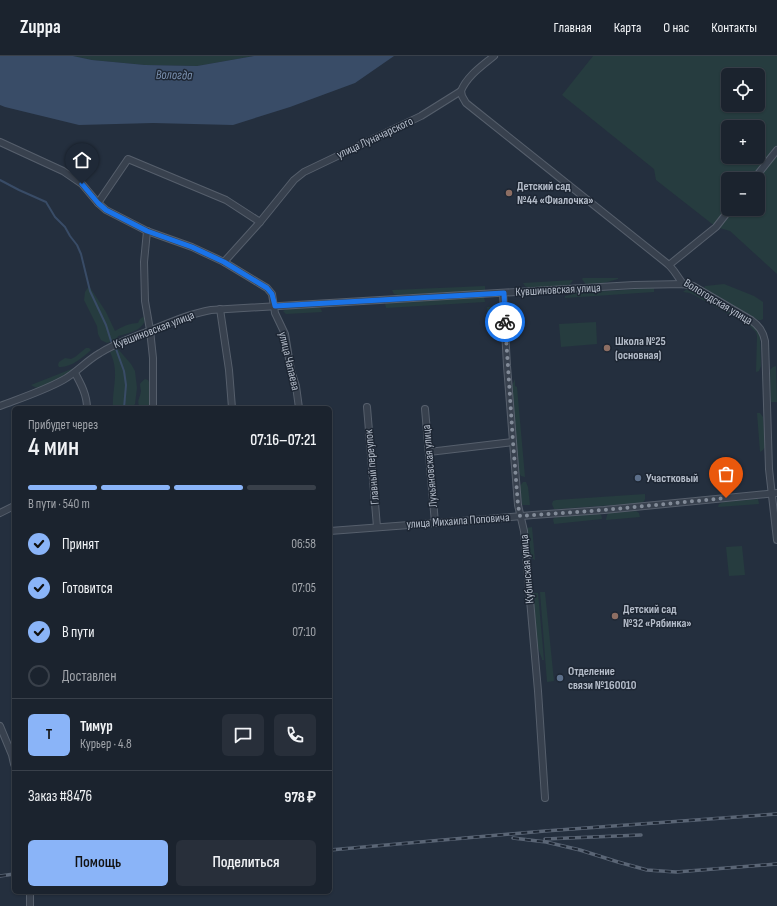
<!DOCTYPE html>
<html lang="ru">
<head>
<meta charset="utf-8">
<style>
  body { margin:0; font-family:"Sofia Sans Condensed",sans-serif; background:#282f3a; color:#f1f3f6; height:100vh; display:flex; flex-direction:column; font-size:15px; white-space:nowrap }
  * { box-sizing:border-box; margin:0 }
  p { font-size:13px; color:#a0a4aa }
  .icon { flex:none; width:22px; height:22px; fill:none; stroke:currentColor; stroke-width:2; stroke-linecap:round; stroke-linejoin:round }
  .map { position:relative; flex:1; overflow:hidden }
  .details { position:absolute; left:12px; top:350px; width:320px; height:488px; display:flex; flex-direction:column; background:#1b232e; border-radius:6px; box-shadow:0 1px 3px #0004,0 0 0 1px #39404a }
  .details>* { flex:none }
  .controls { position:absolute; left:721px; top:12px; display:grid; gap:8px }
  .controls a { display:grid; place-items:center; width:44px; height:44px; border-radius:6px; background:#1b232e; box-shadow:0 1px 3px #0004,0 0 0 1px #39404a; font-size:20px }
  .pin { position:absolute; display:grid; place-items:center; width:34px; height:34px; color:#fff; margin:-41px -17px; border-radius:50% 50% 50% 0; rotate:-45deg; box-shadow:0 0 4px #0007 }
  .pin .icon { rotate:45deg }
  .courier { position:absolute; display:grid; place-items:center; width:40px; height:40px; margin:-20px; border:3px solid #1a73e8; border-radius:50%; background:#fff; color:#222; box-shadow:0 1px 5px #0007 }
  .headline em { font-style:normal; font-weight:600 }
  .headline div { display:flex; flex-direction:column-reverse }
  .headline { display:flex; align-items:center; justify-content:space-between; height:68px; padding:0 16px }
  h1 { font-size:26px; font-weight:600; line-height:30px }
  .bar { display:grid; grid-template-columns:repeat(4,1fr); gap:6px 4px; align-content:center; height:48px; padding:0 16px }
  .bar i { height:5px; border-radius:3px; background:#39404a }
  .bar .on { background:#8ab4f8 }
  .bar p { grid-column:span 4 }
  .line { display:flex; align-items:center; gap:10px; padding:0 16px; border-top:1px solid #39404a }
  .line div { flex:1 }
  .round { display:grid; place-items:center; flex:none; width:42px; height:42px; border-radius:6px; background:#282f3a }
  ol { padding:0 16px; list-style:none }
  li { display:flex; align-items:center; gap:12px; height:44px }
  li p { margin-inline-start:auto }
  li .icon { padding:4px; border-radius:50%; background:#8ab4f8; color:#111; stroke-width:4 }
  li:last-child { color:#a0a4aa }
  li i { width:22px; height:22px; border:2px solid #39404a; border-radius:50% }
  .action { display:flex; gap:8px; margin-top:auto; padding:8px 16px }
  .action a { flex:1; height:46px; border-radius:6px; background:#8ab4f8; color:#111; font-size:16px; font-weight:600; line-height:46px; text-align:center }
  .action a+a { background:#282f3a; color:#f1f3f6 }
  header { display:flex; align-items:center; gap:24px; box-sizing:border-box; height:56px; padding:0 20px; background:#1b232e; border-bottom:1px solid #39404a }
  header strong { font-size:19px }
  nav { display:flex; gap:22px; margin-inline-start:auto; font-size:14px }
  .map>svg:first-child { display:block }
  .green { fill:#263c3f; fill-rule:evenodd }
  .water { fill:#394c67 }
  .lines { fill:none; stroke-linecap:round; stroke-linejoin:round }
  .stream { stroke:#394c67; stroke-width:2 }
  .street-casing { stroke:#565f6c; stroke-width:8 }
  .street { stroke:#38414e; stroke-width:6 }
  .rail-casing { stroke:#5a6575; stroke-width:3.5 }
  .rail { stroke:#1d2633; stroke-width:2; stroke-dasharray:6; stroke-linecap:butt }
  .done { stroke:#828b98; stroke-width:4; stroke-dasharray:0 7.2 }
  .route { stroke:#1a73e8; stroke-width:5 }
  .education-dot { fill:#8d6e63; stroke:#1d2633; stroke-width:1.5 }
  .service-dot { fill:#5c6f8a; stroke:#1d2633; stroke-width:1.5 }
  .labels { text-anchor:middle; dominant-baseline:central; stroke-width:3; stroke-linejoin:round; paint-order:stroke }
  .street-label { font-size:12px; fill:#b4bcc9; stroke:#1d2633 }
  .poi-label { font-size:12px; font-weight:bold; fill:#b4bcc9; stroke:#1d2633; text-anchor:start }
  .water-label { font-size:13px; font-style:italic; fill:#7c92b1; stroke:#1d2633 }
</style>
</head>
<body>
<header>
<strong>Zuppa</strong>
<nav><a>Главная</a><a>Карта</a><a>О нас</a><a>Контакты</a></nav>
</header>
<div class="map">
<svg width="777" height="850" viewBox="0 0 777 850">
  <rect width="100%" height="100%" fill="#242f3e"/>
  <g class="green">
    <path d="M 73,0 L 254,0 L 197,10 L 145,9 L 92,4 Z"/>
    <path d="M 593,0 L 777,0 L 777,218 L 730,175 L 716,171 L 656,124 L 654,113 L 562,39 ZM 728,19 L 758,19 L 758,49 L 728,49 ZM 728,71 L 758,71 L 758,101 L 728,101 ZM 728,123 L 758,123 L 758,153 L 728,153 Z"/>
    <path d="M 583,222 L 618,222 L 618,223 L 600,228 L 586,229 L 582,223 Z"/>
    <path d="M 573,224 L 571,227 L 568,230 L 529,232 L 525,230 L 523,227 Z"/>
    <path d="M 724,228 L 754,240 L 763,246 L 763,263 L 761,264 L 758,264 L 704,232 L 705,230 Z"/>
    <path d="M 89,230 L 106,256 L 115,275 C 122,271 129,267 138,267 L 140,263 L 143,261 L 145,262 C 145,274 127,278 118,280 L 117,283 L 107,287 L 101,284 L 98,278 L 97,270 L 84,244 L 85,236 Z"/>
    <path d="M 485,230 L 485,235 L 398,239 L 394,238 L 392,234 Z"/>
    <path d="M 654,232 L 654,236 L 565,242 L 565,240 L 578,237 Z"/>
    <path d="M 687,233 L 692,234 L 695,235 L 748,265 L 755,272 L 760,279 L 761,310 L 759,315 L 756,316 L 757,280 L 756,276 L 750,270 L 694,239 L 690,237 L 683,236 Z"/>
    <path d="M 484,241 L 485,246 L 386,252 L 385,247 Z"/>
    <path d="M 499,250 C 500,261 503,269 489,270 L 487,251 Z"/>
    <path d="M 318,251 L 321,253 L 322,256 L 286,258 L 283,255 L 287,253 Z"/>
    <path d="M 596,266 L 597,288 L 561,291 L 559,268 Z"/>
    <path d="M 86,292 L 89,292 L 91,294 C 83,301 71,312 59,311 L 58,309 L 59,306 L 65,302 L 71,303 L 75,301 Z"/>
    <path d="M 116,293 L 118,293 L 124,300 L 131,308 L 135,315 L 137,332 L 135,348 L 132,351 L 132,352 L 113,352 C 112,331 120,317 110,296 Z"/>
    <path d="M 776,310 L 777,346 L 771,346 L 770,314 L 773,311 Z"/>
    <path d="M 74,312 C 66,318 47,332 37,332 C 34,331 33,330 31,329 Z"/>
    <path d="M 145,323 L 148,324 L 150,328 L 151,352 L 140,352 C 136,344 140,343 141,335 C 141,334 140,330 140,328 C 141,326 143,325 145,323 Z"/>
    <path d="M 515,323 L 515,330 L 517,331 L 525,421 L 521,420 L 519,416 L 512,329 Z"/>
    <path d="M 757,357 L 760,357 L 763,361 L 765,391 L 763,394 L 760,396 Z"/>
    <path d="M 523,426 L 526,426 L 528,431 L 530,449 L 522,449 L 520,430 Z"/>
    <path d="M 645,438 C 645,442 646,446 641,447 L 558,453 L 554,453 L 552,448 L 553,445 L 556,444 Z"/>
    <path d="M 758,443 L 759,448 L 718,451 L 719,448 L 724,446 Z"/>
    <path d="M 636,455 L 639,457 L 640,461 L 606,464 L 607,459 L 609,457 Z"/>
    <path d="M 598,457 C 601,458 602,460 602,463 L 554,468 L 553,463 L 557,460 Z"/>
    <path d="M 532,471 L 535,504 L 533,503 L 530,500 L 527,472 Z"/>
    <path d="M 742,490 L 745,519 L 729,520 L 726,491 Z"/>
    <path d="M 540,536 L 545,536 L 554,625 L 547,626 Z"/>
    <path d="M 533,537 L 538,537 L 544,604 L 542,604 L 542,603 L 537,589 Z"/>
  </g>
  <path class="water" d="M 0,0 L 73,0 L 92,4 L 145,9 L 197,10 L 254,0 L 394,0 L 355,27 L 290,51 L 233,69 L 153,67 L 79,69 L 5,51 L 0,49 Z"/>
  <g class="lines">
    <path class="stream" d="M 0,124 L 19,134 L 46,146 L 55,161 L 65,171 L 70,180 L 77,189 L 81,198 L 90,235 L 106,269 L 111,285 L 116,293 L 124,315 L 126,329 L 124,352"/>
    <defs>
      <g id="street">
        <path d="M 461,35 L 462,40 L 466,47 L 669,209 L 674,215 L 683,228"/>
        <path d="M 0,86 L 63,115 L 82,128 L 98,147 L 106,154 L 147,175 L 192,191 L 224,206 L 267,232 L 272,238 L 275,257 L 285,278 L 291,315 L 296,330 L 299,352"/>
        <path d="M 754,123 L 777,94"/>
        <path d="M 98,147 L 128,103 L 226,144 L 260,166"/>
        <path d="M 147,175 L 144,206 L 145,245 L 150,274 L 153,302 L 153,352"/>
        <path d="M 224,206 L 260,166 L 294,124 L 304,116 L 421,60 L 461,35 C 467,20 482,10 494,0"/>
        <path d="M 669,209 L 716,171 L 730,153"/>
        <path d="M 503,237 L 507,310 L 518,449 L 524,475 L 538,635 L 545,742"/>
        <path d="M 220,253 L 229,314 L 232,352"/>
        <path d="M 75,317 C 81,328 87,339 87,352"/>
        <path d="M 0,350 C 21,342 43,335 63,324 C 76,317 86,305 100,297 C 114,288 129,283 144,277 C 167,268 188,258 211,254 L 634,229 L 683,228 L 693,230 L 751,264 C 759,270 763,275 765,285 L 769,413 L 777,484"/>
        <path d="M 367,351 L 377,471"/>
        <path d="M 425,353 L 435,467"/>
        <path d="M 429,396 L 513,386"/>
        <path d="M 0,457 L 14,450"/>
        <path d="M 330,475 L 488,463 L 533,459 L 604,454 L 777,437"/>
        <path d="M 0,670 L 12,699 L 14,708"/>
        <path d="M 30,836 L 30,850"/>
      </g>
    </defs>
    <use href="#street" class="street-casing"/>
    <use href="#street" class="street"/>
    <defs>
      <g id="rail">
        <path d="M 513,782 L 546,786 L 580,794 L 618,806 L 647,814 L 676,816 L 777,808"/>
        <path d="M 545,783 L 641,779"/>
        <path d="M 330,794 L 545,775 L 777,758"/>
        <path d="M 0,820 L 14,818"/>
      </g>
    </defs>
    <use href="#rail" class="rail-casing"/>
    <use href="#rail" class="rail"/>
  </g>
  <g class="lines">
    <path class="done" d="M 505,266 L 513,386 L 518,449 L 520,460 L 604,454 L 726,442"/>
    <path class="route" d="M 82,128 L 98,147 L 106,154 L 147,175 L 192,191 L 224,206 L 267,232 L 272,238 L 275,250 L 504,237 L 505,266"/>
  </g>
  <g class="education-dot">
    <circle cx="509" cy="137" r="4"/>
    <circle cx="607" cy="292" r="4"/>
    <circle cx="615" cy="560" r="4"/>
  </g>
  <g class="service-dot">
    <circle cx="638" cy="422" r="4"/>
    <circle cx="560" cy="622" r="4"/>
  </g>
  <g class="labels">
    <g class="street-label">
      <text transform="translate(375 82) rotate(-25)">улица Луначарского</text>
      <text transform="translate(558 234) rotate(-3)">Кувшиновская улица</text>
      <text transform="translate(718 246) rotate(31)">Вологодская улица</text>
      <text transform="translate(154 274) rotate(-21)">Кувшиновская улица</text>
      <text transform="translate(289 305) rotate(77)">улица Чапаева</text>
      <text transform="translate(430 410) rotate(-95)">Лукьяновская улица</text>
      <text transform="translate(372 411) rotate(-95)">Главный переулок</text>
      <text transform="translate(458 465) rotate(-4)">улица Михаила Поповича</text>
      <text transform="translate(527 513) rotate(-95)">Кубинская улица</text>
    </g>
    <g class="poi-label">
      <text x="517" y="130">Детский сад<tspan x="517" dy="14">№44 «Фиалочка»</tspan></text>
      <text x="615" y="285">Школа №25<tspan x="615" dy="14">(основная)</tspan></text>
      <text x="646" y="422">Участковый</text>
      <text x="623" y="553">Детский сад<tspan x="623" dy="14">№32 «Рябинка»</tspan></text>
      <text x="568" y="615">Отделение<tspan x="568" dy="14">связи №160010</tspan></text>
    </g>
    <g class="water-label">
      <text transform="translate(174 19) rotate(1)">Вологда</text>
    </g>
  </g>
</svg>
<div class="controls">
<a><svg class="icon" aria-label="locate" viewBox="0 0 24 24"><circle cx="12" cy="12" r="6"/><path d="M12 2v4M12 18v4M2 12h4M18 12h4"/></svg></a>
<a>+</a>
<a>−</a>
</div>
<div class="pin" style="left:726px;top:442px;background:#ea580c"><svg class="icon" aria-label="bag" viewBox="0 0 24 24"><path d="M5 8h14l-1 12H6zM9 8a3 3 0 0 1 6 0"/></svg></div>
<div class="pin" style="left:82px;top:128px;background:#1f2937"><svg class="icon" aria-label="home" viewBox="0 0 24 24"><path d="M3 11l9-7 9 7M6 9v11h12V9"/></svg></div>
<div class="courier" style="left:505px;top:266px"><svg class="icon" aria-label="bike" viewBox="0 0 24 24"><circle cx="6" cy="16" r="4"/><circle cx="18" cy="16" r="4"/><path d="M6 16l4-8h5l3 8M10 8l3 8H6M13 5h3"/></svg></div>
<section class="details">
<div class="headline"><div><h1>4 мин</h1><p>Прибудет через</p></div><em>07:16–07:21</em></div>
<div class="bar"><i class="on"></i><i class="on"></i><i class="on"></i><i></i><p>В пути · 540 m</p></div>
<ol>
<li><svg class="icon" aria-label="check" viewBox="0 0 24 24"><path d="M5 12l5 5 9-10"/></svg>Принят<p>06:58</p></li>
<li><svg class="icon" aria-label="check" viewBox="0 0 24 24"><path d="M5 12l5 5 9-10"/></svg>Готовится<p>07:05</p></li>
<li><svg class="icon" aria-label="check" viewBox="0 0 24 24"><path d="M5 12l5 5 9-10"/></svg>В пути<p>07:10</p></li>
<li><i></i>Доставлен</li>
</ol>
<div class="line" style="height:72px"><b class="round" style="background:#8ab4f8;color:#111">Т</b><div><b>Тимур</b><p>Курьер · 4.8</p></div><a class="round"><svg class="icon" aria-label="chat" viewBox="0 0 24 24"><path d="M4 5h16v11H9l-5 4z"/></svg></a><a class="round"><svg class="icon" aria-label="phone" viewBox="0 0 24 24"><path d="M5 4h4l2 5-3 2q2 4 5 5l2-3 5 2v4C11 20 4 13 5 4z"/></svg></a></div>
<div class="line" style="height:52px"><div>Заказ #8476</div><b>978 ₽</b></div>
<div class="action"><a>Помощь</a><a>Поделиться</a></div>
</section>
</div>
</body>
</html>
